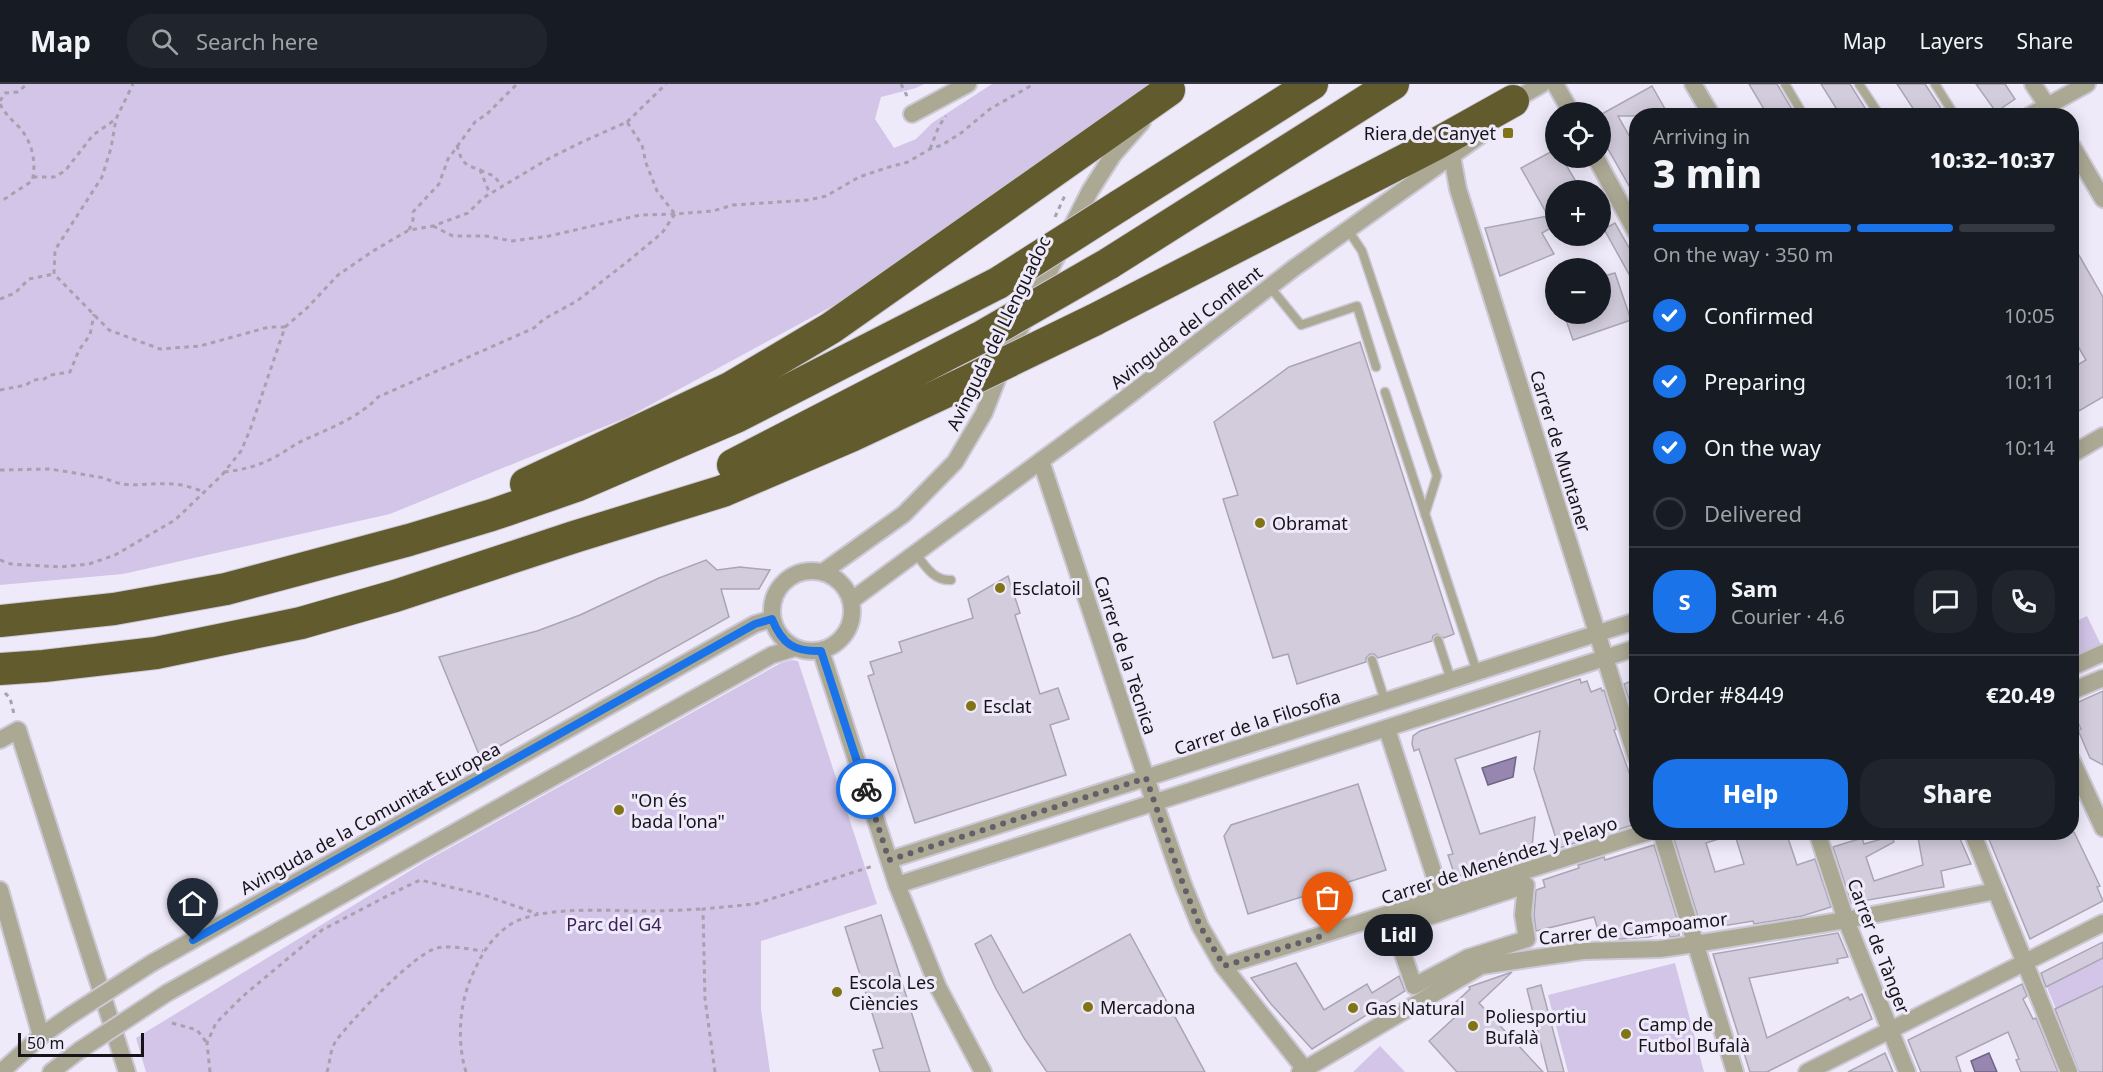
<!DOCTYPE html>
<html lang="en">
<head>
<meta charset="utf-8">
<style>
  body { margin:0; font-family:"Noto Sans",sans-serif; background:#20242c; color:#f1f3f6; height:100vh; display:flex; flex-direction:column; font-size:22px; white-space:nowrap }
  * { box-sizing:border-box; margin:0 }
  p { font-size:20px; color:#9ea1a6 }
  .icon { flex:none; width:33px; height:33px; fill:none; stroke:currentColor; stroke-width:2; stroke-linecap:round; stroke-linejoin:round }
  .map { position:relative; flex:1; overflow:hidden }
  .sheet { position:absolute; left:1629px; top:24px; width:450px; height:732px; display:flex; flex-direction:column; background:#171b24; border-radius:24px; box-shadow:0 3px 15px #0003 }
  .sheet>* { flex:none }
  .tools { position:absolute; left:1545px; top:18px; display:grid; gap:12px }
  .tools a { display:grid; place-items:center; width:66px; height:66px; border-radius:50%; background:#171b24; box-shadow:0 3px 15px #0003; font-size:30px }
  .scale { position:absolute; left:18px; bottom:15px; width:126px; box-sizing:border-box; padding-left:6px; border:3px solid #161419; border-top:0; font-size:16px; line-height:21px; white-space:nowrap; color:#161419; -webkit-text-stroke:4px #efeafa; paint-order:stroke }
  .pin { position:absolute; display:grid; place-items:center; width:51px; height:51px; color:#fff; margin:-62px -26px; border-radius:50% 50% 50% 0; rotate:-45deg; box-shadow:0 0 6px #0007 }
  .pin .icon { rotate:45deg }
  .courier { position:absolute; display:grid; place-items:center; width:60px; height:60px; margin:-30px; border:4px solid #1a73e8; border-radius:50%; background:#fff; color:#222; box-shadow:0 2px 8px #0007 }
  .bubble { position:absolute; height:42px; border-radius:21px; background:#171b24; box-shadow:0 3px 15px #0003; font-size:20px; font-weight:800; line-height:42px; text-align:center }
  .summary em { font-style:normal; font-weight:800 }
  .summary div { display:flex; flex-direction:column-reverse }
  .summary { display:flex; align-items:center; justify-content:space-between; height:102px; padding:0 24px }
  h1 { font-size:39px; font-weight:800; line-height:45px }
  .bar { display:grid; grid-template-columns:repeat(4,1fr); gap:9px 6px; align-content:center; height:72px; padding:0 24px }
  .bar i { height:8px; border-radius:4px; background:#363941 }
  .bar .current { background:#1a73e8 }
  .bar p { grid-column:span 4 }
  .line { display:flex; align-items:center; gap:15px; padding:0 24px; border-top:2px solid #363941 }
  .line div { flex:1 }
  .round { display:grid; place-items:center; flex:none; width:63px; height:63px; border-radius:24px; background:#20242c }
  ol { padding:0 24px; list-style:none }
  li { display:flex; align-items:center; gap:18px; height:66px }
  li p { margin-inline-start:auto }
  li .icon { padding:6px; border-radius:50%; background:#1a73e8; color:#fff; stroke-width:4 }
  li:last-child { color:#9ea1a6 }
  li i { width:33px; height:33px; border:3px solid #363941; border-radius:50% }
  .button { display:flex; gap:12px; margin-top:auto; padding:12px 24px }
  .button a { flex:1; height:69px; border-radius:24px; background:#1a73e8; color:#fff; font-size:24px; font-weight:800; line-height:69px; text-align:center }
  .button a+a { background:#20242c; color:#f1f3f6 }
  header { display:flex; align-items:center; gap:36px; box-sizing:border-box; height:84px; padding:0 30px; background:#171b24; border-bottom:2px solid #363941 }
  header strong { font-size:28px }
  nav { display:flex; gap:33px; margin-inline-start:auto; font-size:21px }
  .search { width:420px; height:54px; background:#20242c; display:flex; align-items:center; gap:15px; box-sizing:border-box; padding:0 21px; border-radius:24px; color:#9ea1a6; font-size:22px }
  .map>svg:first-child { display:block }
  .green { fill:#d2c5e8 }
  .water { fill:#9686b0; stroke:#706483; stroke-width:1.5 }
  .building { fill:#d2ccdc; stroke:#aaa5b4; stroke-width:1.5 }
  .lines { fill:none; stroke-linecap:round; stroke-linejoin:round }
  .lane-casing { stroke:#ccc8d6; stroke-width:11 }
  .street-casing { stroke:#ccc8d6; stroke-width:20 }
  .highway-casing { stroke:#ccc8d6; stroke-width:34 }
  .path { stroke:#a5a1ad; stroke-width:3; stroke-dasharray:4.5 4.5; stroke-linecap:butt }
  .lane { stroke:#aba994; stroke-width:8 }
  .street { stroke:#aba994; stroke-width:16 }
  .highway { stroke:#615b2e; stroke-width:32 }
  .street-bridge-casing { stroke:#ccc8d6; stroke-width:20; stroke-linecap:butt }
  .highway-bridge-casing { stroke:#ccc8d6; stroke-width:34; stroke-linecap:butt }
  .street-bridge { stroke:#aba994; stroke-width:16 }
  .highway-bridge { stroke:#615b2e; stroke-width:32 }
  .done { stroke:#625f68; stroke-width:6; stroke-dasharray:0 10.8 }
  .route { stroke:#1a73e8; stroke-width:8 }
  .poi-dot { fill:#807416; stroke:#efeafa; stroke-width:2 }
  .labels { text-anchor:middle; dominant-baseline:central; stroke-width:6; stroke-linejoin:round; paint-order:stroke }
  .poi-label { font-size:18px; fill:#161419; stroke:#efeafa; text-anchor:start }
  .street-label { font-size:18px; fill:#161419; stroke:#efeafa }
  .park-label { font-size:18px; fill:#3a2258; stroke:#efeafa }
</style>
</head>
<body>
<header>
<strong>Map</strong>
<div class="search"><svg class="icon" aria-label="search" viewBox="0 0 24 24"><circle cx="10" cy="10" r="6"/><path d="M15 15l6 6"/></svg>Search here</div>
<nav><a>Map</a><a>Layers</a><a>Share</a></nav>
</header>
<div class="map">
<svg width="2103" height="988" viewBox="0 0 2103 988">
  <rect width="100%" height="100%" fill="#efeafa"/>
  <g class="green">
    <path d="M 0,0 L 924,0 L 916,4 L 881,13 L 875,35 L 894,64 L 916,55 L 932,39 L 992,0 L 1151,0 L 853,211 L 628,333 L 390,430 L 123,490 L 0,501 Z"/>
    <path d="M 2087,532 L 2103,565 L 2072,575 L 2072,539 Z"/>
    <path d="M 792,576 L 798,577 L 877,820 L 761,857 L 761,925 L 770,988 L 146,988 L 136,954 L 426,777 L 781,579 Z"/>
    <path d="M 2103,873 L 2103,902 L 2056,925 L 2046,901 Z"/>
    <path d="M 1675,879 L 1704,988 L 1568,988 L 1548,911 Z"/>
    <path d="M 1380,962 L 1405,988 L 1353,988 Z"/>
  </g>
  <g class="water">
    <path d="M 1516,673 L 1513,693 L 1488,701 L 1482,684 Z"/>
    <path d="M 1989,969 L 1997,988 L 1975,988 L 1971,977 Z"/>
  </g>
  <g class="building">
    <path d="M 1749,0 L 1777,0 L 1796,32 L 1768,32 Z"/>
    <path d="M 1821,0 L 1850,0 L 1870,32 L 1841,32 Z"/>
    <path d="M 1897,0 L 1925,0 L 1946,32 L 1918,32 Z"/>
    <path d="M 1976,0 L 2005,0 L 2015,15 L 1996,28 Z"/>
    <path d="M 1652,2 L 1669,32 L 1618,32 L 1636,64 L 1636,114 L 1600,51 L 1600,31 Z"/>
    <path d="M 1556,65 L 1556,74 L 1562,74 L 1581,106 L 1556,106 L 1556,145 L 1554,142 L 1542,149 L 1554,170 L 1500,192 L 1485,144 L 1548,132 L 1521,84 Z"/>
    <path d="M 1615,139 L 1636,176 L 1636,203 L 1604,145 Z"/>
    <path d="M 2072,159 L 2103,213 L 2103,313 L 2072,331 L 2072,284 L 2086,276 L 2072,252 Z"/>
    <path d="M 1615,189 L 1631,236 L 1573,256 L 1564,230 L 1600,230 L 1600,193 Z"/>
    <path d="M 1360,258 L 1454,550 L 1444,554 L 1437,550 L 1433,552 L 1432,557 L 1378,574 L 1374,570 L 1370,570 L 1366,574 L 1366,578 L 1297,600 L 1288,570 L 1273,574 L 1223,415 L 1238,411 L 1214,338 L 1289,283 Z"/>
    <path d="M 706,476 L 717,486 L 740,483 L 770,486 L 759,505 L 721,505 L 729,533 L 480,673 L 439,573 L 537,547 L 580,531 L 659,494 Z"/>
    <path d="M 1008,492 L 1020,529 L 1015,531 L 1040,610 L 1058,604 L 1069,635 L 1050,641 L 1066,691 L 915,739 L 868,592 L 874,590 L 870,578 L 902,568 L 899,558 L 973,534 L 968,515 Z"/>
    <path d="M 1580,595 L 1581,599 L 1587,597 L 1591,608 L 1601,604 L 1602,607 L 1604,606 L 1616,645 L 1614,646 L 1620,663 L 1636,708 L 1636,740 L 1559,764 L 1534,685 L 1540,647 L 1455,675 L 1480,750 L 1535,733 L 1531,773 L 1469,793 L 1458,791 L 1453,786 L 1448,771 L 1453,770 L 1419,665 L 1414,667 L 1412,660 L 1413,652 L 1420,647 Z"/>
    <path d="M 1636,595 L 1636,638 L 1624,600 Z"/>
    <path d="M 2103,607 L 2103,681 L 2090,674 L 2078,646 L 2081,645 L 2072,625 L 2072,621 Z"/>
    <path d="M 1358,700 L 1386,786 L 1248,830 L 1224,752 L 1231,741 Z"/>
    <path d="M 1693,748 L 1730,748 L 1731,751 L 1706,759 L 1715,788 L 1744,780 L 1734,748 L 1786,748 L 1797,781 L 1815,775 L 1831,823 L 1802,832 L 1754,840 L 1753,837 L 1704,845 L 1700,832 L 1698,833 L 1674,755 Z"/>
    <path d="M 1917,748 L 1957,748 L 1971,780 L 1941,787 L 1944,803 L 1851,819 L 1833,763 L 1862,754 L 1864,760 L 1892,752 L 1894,758 L 1866,773 L 1874,797 L 1923,781 Z"/>
    <path d="M 1986,748 L 2074,748 L 2100,802 L 2097,803 L 2103,817 L 2030,855 Z"/>
    <path d="M 1654,761 L 1679,841 L 1679,852 L 1670,853 L 1668,847 L 1649,853 L 1619,855 L 1614,851 L 1600,852 L 1594,833 L 1536,847 L 1534,831 L 1536,806 L 1545,803 L 1543,796 L 1579,784 L 1578,781 L 1604,773 L 1605,776 Z"/>
    <path d="M 881,831 L 930,988 L 880,988 L 873,966 L 883,964 L 845,843 Z"/>
    <path d="M 1838,849 L 1848,873 L 1837,875 L 1838,879 L 1749,894 L 1767,954 L 1844,915 L 1848,913 L 1850,916 L 1862,910 L 1872,935 L 1767,988 L 1750,988 L 1713,870 Z"/>
    <path d="M 1130,850 L 1205,988 L 1047,988 L 1024,954 L 996,905 L 975,860 L 991,851 L 1023,909 Z"/>
    <path d="M 2103,858 L 2103,874 L 2046,903 L 2041,889 Z"/>
    <path d="M 1296,879 L 1324,926 L 1367,900 L 1372,909 L 1399,892 L 1405,907 L 1312,965 L 1271,920 L 1251,894 Z"/>
    <path d="M 1512,888 L 1479,919 L 1543,988 L 1457,988 L 1429,957 L 1464,925 L 1456,918 L 1470,905 L 1469,903 Z"/>
    <path d="M 2022,900 L 2027,912 L 2023,915 L 2033,935 L 2036,934 L 2058,988 L 2021,988 L 2016,976 L 2019,975 L 2008,948 L 1956,973 L 1961,988 L 1921,988 L 1908,956 Z"/>
    <path d="M 1541,901 L 1564,988 L 1548,988 L 1527,905 Z"/>
    <path d="M 2103,902 L 2103,988 L 2079,988 L 2055,925 Z"/>
    <path d="M 1885,969 L 1893,988 L 1848,988 Z"/>
  </g>
  <g class="lines">
    <defs>
      <g id="lane">
        <path d="M 1785,0 L 1804,32"/>
        <path d="M 1859,0 L 1880,32"/>
        <path d="M 1935,0 L 1955,32"/>
        <path d="M 1348,146 L 1362,167 L 1437,392 L 1425,430"/>
        <path d="M 1270,203 L 1301,241 L 1357,222 L 1376,283"/>
        <path d="M 1385,308 L 1477,588"/>
        <path d="M 915,469 C 925,481 933,497 951,496"/>
        <path d="M 1438,556 L 1451,596"/>
        <path d="M 1372,576 L 1385,617"/>
      </g>
      <g id="street">
        <path d="M 1555,0 L 1571,28"/>
        <path d="M 1693,0 L 1712,32"/>
        <path d="M 2033,0 L 2054,32"/>
        <path d="M 1509,22 L 1513,17 L 1542,0"/>
        <path d="M 912,30 L 968,0"/>
        <path d="M 2029,32 L 2087,0"/>
        <path d="M 2072,62 L 2103,115"/>
        <path d="M 1452,72 L 1458,105 L 1636,673"/>
        <path d="M 1596,74 L 1636,148"/>
        <path d="M 2072,370 L 2103,352"/>
        <path d="M 1041,377 L 1146,694 L 1183,800 L 1200,842 L 1223,882 L 1307,988"/>
        <circle cx="812" cy="527" r="40"/>
        <path d="M 823,488 L 904,430 L 955,378 L 984,329 L 1007,270 L 1090,107 L 1113,71 L 1142,38"/>
        <path d="M 852,516 L 1118,320 L 1294,184 L 1485,48"/>
        <path d="M 821,567 L 897,801 L 938,903 L 983,988"/>
        <path d="M 2072,583 L 2103,569"/>
        <path d="M 2072,607 L 2103,594"/>
        <path d="M 1387,645 L 1442,815"/>
        <path d="M 0,656 L 18,646 L 127,988"/>
        <path d="M 2072,677 L 2103,744"/>
        <path d="M 1661,748 L 1735,988"/>
        <path d="M 1817,748 L 1846,836 L 1907,988"/>
        <path d="M 1972,748 L 2069,988"/>
        <path d="M 889,776 L 1636,537"/>
        <path d="M 897,801 L 1636,564"/>
        <path d="M 1526,801 L 1523,831 L 1527,855 L 1467,874 L 1414,902 L 1394,844 Z"/>
        <path d="M 0,806 L 41,952"/>
        <path d="M 152,879 L 755,540 L 772,535"/>
        <path d="M 1223,882 L 1648,748"/>
        <path d="M 167,909 L 772,571 L 795,564"/>
        <path d="M 1,988 L 41,952 L 71,931"/>
        <path d="M 51,988 L 80,966"/>
        <path d="M 1300,988 L 1481,882 L 1583,867 L 1660,865 L 1695,860 L 1846,836 L 1996,807"/>
        <path d="M 1807,988 L 2103,839"/>
      </g>
      <g id="highway">
        <path d="M 1119,122 L 1312,0"/>
        <path d="M 1108,180 L 1393,0"/>
        <path d="M 1094,236 L 1436,60 L 1513,17"/>
        <path d="M 733,381 L 981,253"/>
        <path d="M 526,400 L 730,304 L 831,244 L 1169,6"/>
        <path d="M 0,537 L 114,525 L 226,505 L 409,456 L 492,431 L 576,402 L 736,333 L 998,199"/>
        <path d="M 0,585 L 44,582 L 156,569 L 301,539 L 395,512 L 574,453 L 723,407 L 851,352 L 960,301"/>
      </g>
    </defs>
    <use href="#lane" class="lane-casing"/>
    <use href="#street" class="street-casing"/>
    <use href="#highway" class="highway-casing"/>
    <g class="path">
      <path d="M 901,0 L 908,14"/>
      <path d="M 0,17 L 5,9 L 18,8 L 27,0"/>
      <path d="M 0,20 C 5,30 11,35 18,42 C 32,56 37,79 32,97 L 0,118"/>
      <path d="M 627,38 L 666,0"/>
      <path d="M 457,61 C 462,79 463,80 480,86 L 490,110"/>
      <path d="M 930,65 L 939,42 L 946,32"/>
      <path d="M 480,86 L 494,92 L 502,102"/>
      <path d="M 33,93 L 54,93 L 65,87 L 93,51 L 116,35"/>
      <path d="M 1055,133 L 1066,109"/>
      <path d="M 433,142 L 453,152 L 486,152 L 512,157 L 549,152 L 640,131 L 675,130"/>
      <path d="M 409,146 L 413,136 L 413,128 L 439,100 L 448,75 L 475,38 L 487,30 L 517,0"/>
      <path d="M 0,215 L 15,209 L 29,195 L 54,190"/>
      <path d="M 285,243 L 307,224 L 338,191 L 373,167 L 409,146 L 433,142 L 468,129 L 483,114 L 548,75 L 582,58 L 627,38 L 642,61 L 646,79 L 657,107 L 675,130"/>
      <path d="M 0,306 L 26,301 L 33,296 L 44,295 L 50,291 L 70,288 L 79,266 L 90,251 L 94,230"/>
      <path d="M 0,386 L 50,385 L 105,394 C 126,406 149,398 172,400 C 183,400 195,405 205,408"/>
      <path d="M 224,388 C 240,386 255,383 269,376 C 282,370 293,361 306,355 C 329,345 361,332 378,313 L 534,244 L 544,235 L 577,217 L 627,178 L 662,149 L 675,130 L 713,127 L 733,121 L 809,116 L 826,112 L 859,93 L 889,83 L 908,78 L 930,65 L 942,61 L 961,49 L 990,25 L 1034,0"/>
      <path d="M 0,476 L 11,480 L 60,483 L 89,480 L 115,471 L 175,436 L 222,391 L 241,367 L 250,346 L 285,243 L 269,243 L 200,262 L 160,265 L 109,246 L 54,190 L 55,166 L 102,93 L 111,64 L 116,35 L 133,0"/>
      <path d="M 5,609 L 10,614 L 14,630"/>
      <path d="M 172,939 L 197,946 L 207,959"/>
      <path d="M 210,988 L 207,959 L 216,939 L 243,912 L 322,846 L 391,810 L 420,796 L 484,811 L 538,830"/>
      <path d="M 327,988 C 330,979 330,965 336,957 C 349,938 416,868 437,864 C 451,861 468,865 483,867"/>
      <path d="M 466,988 C 457,959 459,922 471,894 C 480,873 489,856 508,842 C 537,821 608,827 643,827 C 663,827 683,826 703,825"/>
      <path d="M 715,988 L 705,915 L 703,825 L 755,820 L 873,782"/>
    </g>
    <use href="#lane" class="lane"/>
    <use href="#street" class="street"/>
    <use href="#highway" class="highway"/>
    <defs>
      <g id="street-bridge">
        <path d="M 71,931 L 152,879"/>
        <path d="M 80,966 L 167,909"/>
      </g>
      <g id="highway-bridge">
        <path d="M 998,199 L 1119,122"/>
        <path d="M 981,253 L 1108,180"/>
        <path d="M 960,301 L 1094,236"/>
      </g>
    </defs>
    <use href="#street-bridge" class="street-bridge-casing"/>
    <use href="#highway-bridge" class="highway-bridge-casing"/>
    <use href="#street-bridge" class="street-bridge"/>
    <use href="#highway-bridge" class="highway-bridge"/>
  </g>
  <g class="lines">
    <path class="done" d="M 866,705 L 889,776 L 1146,694 L 1183,800 L 1200,842 L 1224,882 L 1328,850"/>
    <path class="route" d="M 193,856 L 755,540 L 772,535 C 782,560 794,568 821,567 L 866,705"/>
  </g>
  <g class="poi-dot">
    <rect x="1502" y="43" width="12" height="12" rx="3"/>
    <circle cx="1260" cy="439" r="6"/>
    <circle cx="1000" cy="504" r="6"/>
    <circle cx="971" cy="622" r="6"/>
    <circle cx="619" cy="726" r="6"/>
    <circle cx="837" cy="908" r="6"/>
    <circle cx="1088" cy="923" r="6"/>
    <circle cx="1353" cy="924" r="6"/>
    <circle cx="1473" cy="942" r="6"/>
    <circle cx="1626" cy="950" r="6"/>
  </g>
  <g class="labels">
    <g class="poi-label">
      <text x="1496" y="49" text-anchor="end">Riera de Canyet</text>
      <text x="1272" y="439">Obramat</text>
      <text x="1012" y="504">Esclatoil</text>
      <text x="983" y="622">Esclat</text>
      <text x="631" y="716">"On és<tspan x="631" dy="21">bada l'ona"</tspan></text>
      <text x="849" y="898">Escola Les<tspan x="849" dy="21">Ciències</tspan></text>
      <text x="1100" y="923">Mercadona</text>
      <text x="1365" y="924">Gas Natural</text>
      <text x="1485" y="932">Poliesportiu<tspan x="1485" dy="21">Bufalà</tspan></text>
      <text x="1638" y="940">Camp de<tspan x="1638" dy="21">Futbol Bufalà</tspan></text>
    </g>
    <g class="street-label">
      <text transform="translate(1186 243) rotate(-38)">Avinguda del Conflent</text>
      <text transform="translate(998 249) rotate(-64)">Avinguda del Llenguadoc</text>
      <text transform="translate(1561 367) rotate(73)">Carrer de Muntaner</text>
      <text transform="translate(1126 571) rotate(72)">Carrer de la Tècnica</text>
      <text transform="translate(1257 638) rotate(-18)">Carrer de la Filosofia</text>
      <text transform="translate(370 734) rotate(-29)">Avinguda de la Comunitat Europea</text>
      <text transform="translate(1499 776) rotate(-18)">Carrer de Menéndez y Pelayo</text>
      <text transform="translate(1633 844) rotate(-6)">Carrer de Campoamor</text>
      <text transform="translate(1879 862) rotate(69)">Carrer de Tànger</text>
    </g>
    <g class="park-label">
      <text x="614" y="840">Parc del G4</text>
    </g>
  </g>
</svg>
<div class="tools">
<a><svg class="icon" aria-label="locate" viewBox="0 0 24 24"><circle cx="12" cy="12" r="6"/><path d="M12 2v4M12 18v4M2 12h4M18 12h4"/></svg></a>
<a>+</a>
<a>−</a>
</div>
<div class="scale">50 m</div>
<div class="pin" style="left:1328px;top:850px;background:#ea580c"><svg class="icon" aria-label="bag" viewBox="0 0 24 24"><path d="M5 8h14l-1 12H6zM9 8a3 3 0 0 1 6 0"/></svg></div>
<div class="pin" style="left:193px;top:856px;background:#1f2937"><svg class="icon" aria-label="home" viewBox="0 0 24 24"><path d="M3 11l9-7 9 7M6 9v11h12V9"/></svg></div>
<div class="courier" style="left:866px;top:705px"><svg class="icon" aria-label="bike" viewBox="0 0 24 24"><circle cx="6" cy="16" r="4"/><circle cx="18" cy="16" r="4"/><path d="M6 16l4-8h5l3 8M10 8l3 8H6M13 5h3"/></svg></div>
<div class="bubble" style="left:1364px;top:830px;width:69px">Lidl</div>
<section class="sheet">
<div class="summary"><div><h1>3 min</h1><p>Arriving in</p></div><em>10:32–10:37</em></div>
<div class="bar"><i class="current"></i><i class="current"></i><i class="current"></i><i></i><p>On the way · 350 m</p></div>
<ol>
<li><svg class="icon" aria-label="check" viewBox="0 0 24 24"><path d="M5 12l5 5 9-10"/></svg>Confirmed<p>10:05</p></li>
<li><svg class="icon" aria-label="check" viewBox="0 0 24 24"><path d="M5 12l5 5 9-10"/></svg>Preparing<p>10:11</p></li>
<li><svg class="icon" aria-label="check" viewBox="0 0 24 24"><path d="M5 12l5 5 9-10"/></svg>On the way<p>10:14</p></li>
<li><i></i>Delivered</li>
</ol>
<div class="line" style="height:108px"><b class="round" style="background:#1a73e8;color:#fff">S</b><div><b>Sam</b><p>Courier · 4.6</p></div><a class="round"><svg class="icon" aria-label="chat" viewBox="0 0 24 24"><path d="M4 5h16v11H9l-5 4z"/></svg></a><a class="round"><svg class="icon" aria-label="phone" viewBox="0 0 24 24"><path d="M5 4h4l2 5-3 2q2 4 5 5l2-3 5 2v4C11 20 4 13 5 4z"/></svg></a></div>
<div class="line" style="height:78px"><div>Order #8449</div><b>€20.49</b></div>
<div class="button"><a>Help</a><a>Share</a></div>
</section>
</div>
</body>
</html>
